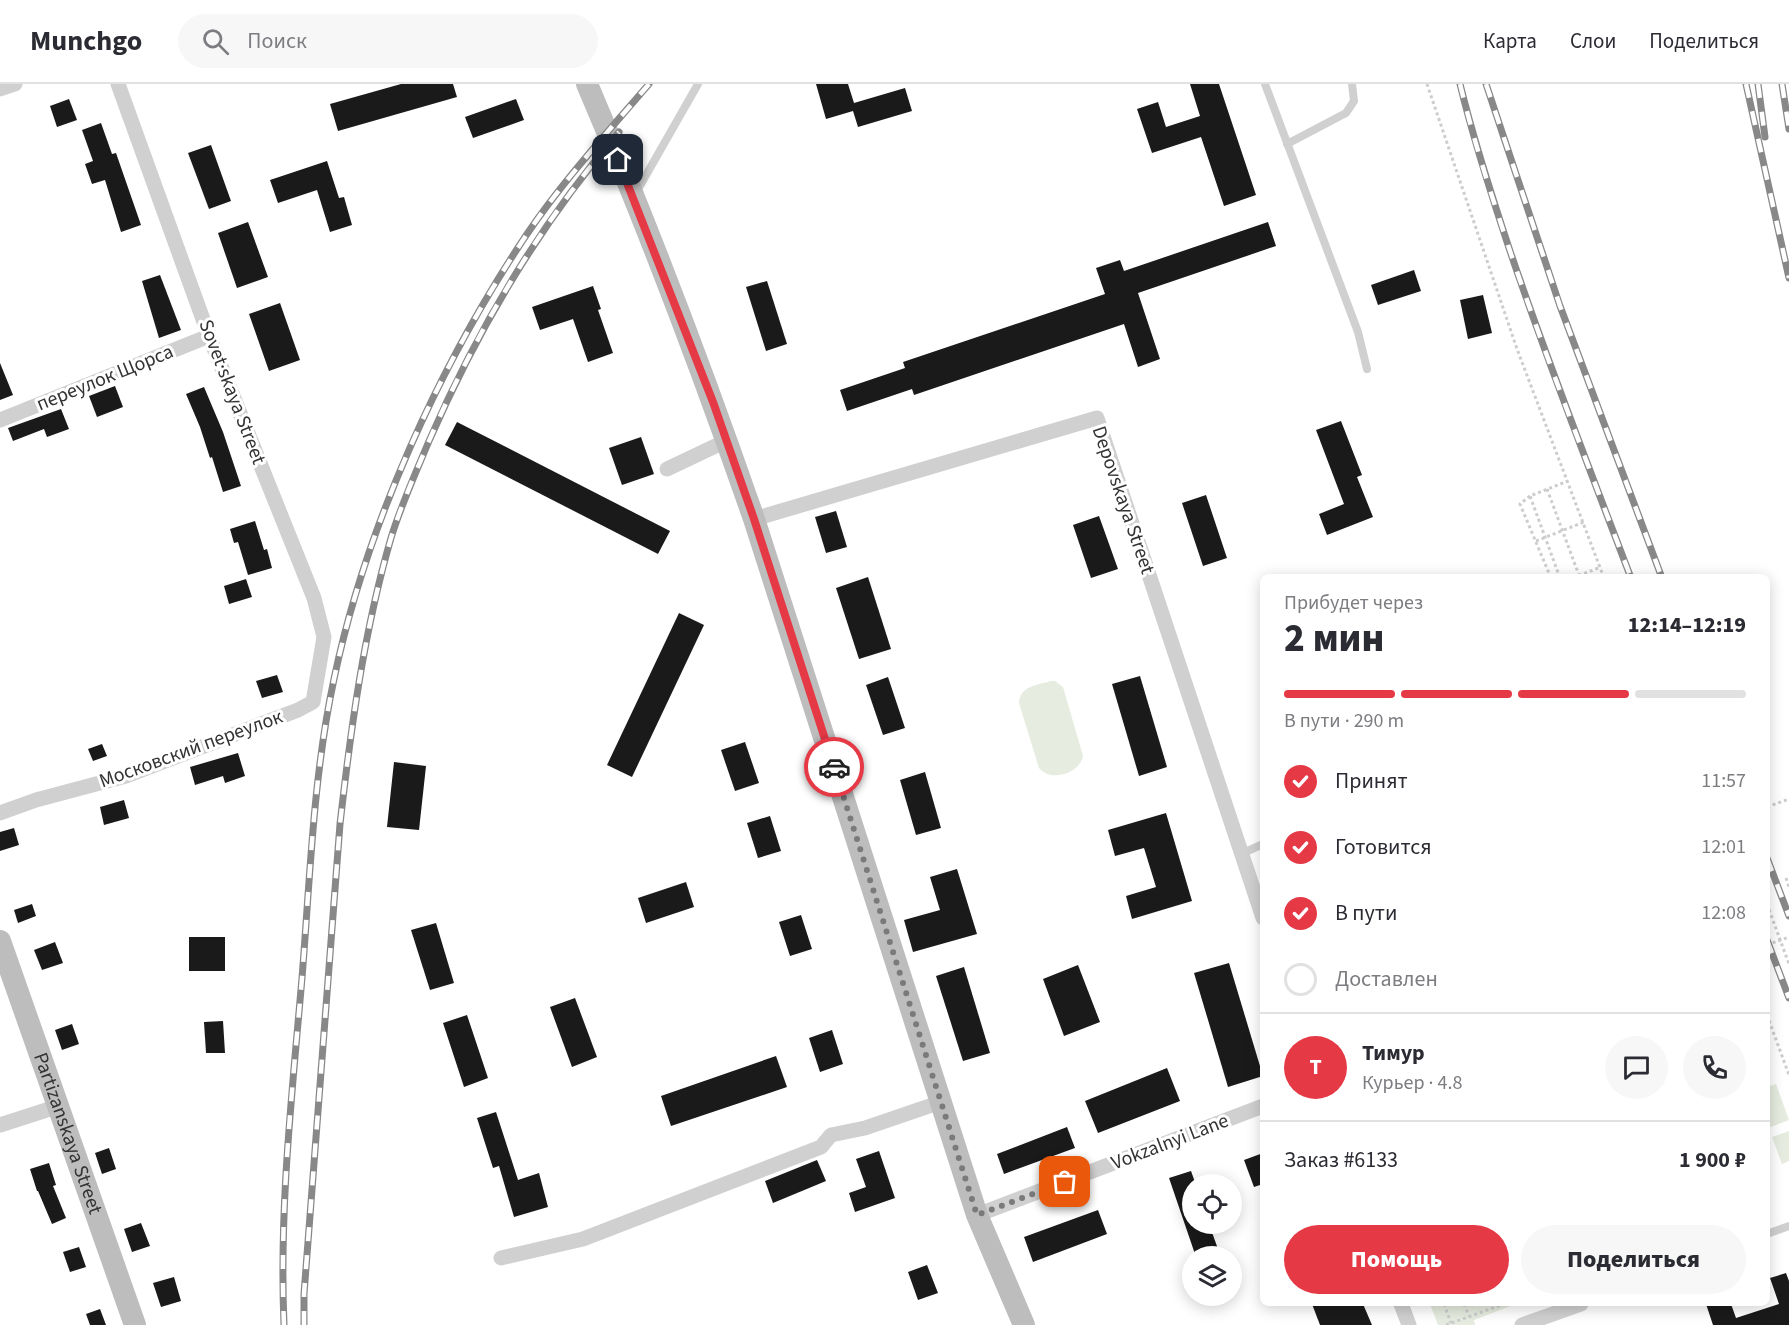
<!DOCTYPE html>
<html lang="ru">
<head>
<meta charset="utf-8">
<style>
  body { margin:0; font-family:"Source Sans 3",sans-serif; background:#f7f7f7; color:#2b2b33; height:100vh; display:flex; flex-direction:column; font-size:22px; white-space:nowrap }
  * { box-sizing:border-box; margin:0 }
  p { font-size:20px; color:#7c7c81 }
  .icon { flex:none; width:33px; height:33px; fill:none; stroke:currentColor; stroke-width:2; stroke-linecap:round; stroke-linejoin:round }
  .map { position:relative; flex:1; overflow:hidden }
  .sheet { position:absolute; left:1260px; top:490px; width:510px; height:732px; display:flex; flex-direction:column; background:#fff; border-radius:9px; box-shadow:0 3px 15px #0003 }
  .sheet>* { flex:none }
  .controls { position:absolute; left:1182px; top:1090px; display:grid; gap:12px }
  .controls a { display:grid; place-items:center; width:60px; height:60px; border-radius:50%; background:#fff; box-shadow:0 3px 15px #0003; font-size:30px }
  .pin { position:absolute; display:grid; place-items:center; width:51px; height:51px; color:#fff; margin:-26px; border-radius:12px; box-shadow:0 3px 9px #0006 }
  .courier { position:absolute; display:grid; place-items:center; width:60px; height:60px; margin:-30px; border:4px solid #e63946; border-radius:50%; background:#fff; color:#222; box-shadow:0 2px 8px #0007 }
  .overview em { font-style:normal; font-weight:800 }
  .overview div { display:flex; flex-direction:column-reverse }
  .overview { display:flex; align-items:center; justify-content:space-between; height:102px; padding:0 24px }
  h1 { font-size:39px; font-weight:800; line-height:45px }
  .bar { display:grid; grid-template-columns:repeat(4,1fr); gap:9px 6px; align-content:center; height:72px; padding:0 24px }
  .bar i { height:8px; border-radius:4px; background:#e1e1e2 }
  .bar .on { background:#e63946 }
  .bar p { grid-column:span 4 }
  .line { display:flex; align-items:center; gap:15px; padding:0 24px; border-top:2px solid #e1e1e2 }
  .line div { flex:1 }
  .round { display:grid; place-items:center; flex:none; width:63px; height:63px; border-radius:32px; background:#f7f7f7 }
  ol { padding:0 24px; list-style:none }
  li { display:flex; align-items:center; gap:18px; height:66px }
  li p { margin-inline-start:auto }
  li .icon { padding:6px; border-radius:50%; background:#e63946; color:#fff; stroke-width:4 }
  li:last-child { color:#7c7c81 }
  li i { width:33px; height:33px; border:3px solid #e1e1e2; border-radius:50% }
  .action { display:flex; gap:12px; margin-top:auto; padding:12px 24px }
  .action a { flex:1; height:69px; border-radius:36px; background:#e63946; color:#fff; font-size:24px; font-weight:800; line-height:69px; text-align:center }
  .action a+a { background:#f7f7f7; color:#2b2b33 }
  header { display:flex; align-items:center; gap:36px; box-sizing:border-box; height:84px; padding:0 30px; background:#fff; border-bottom:2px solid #e1e1e2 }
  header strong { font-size:28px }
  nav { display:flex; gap:33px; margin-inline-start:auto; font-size:21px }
  .search { width:420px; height:54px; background:#f7f7f7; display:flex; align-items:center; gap:15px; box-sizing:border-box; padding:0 21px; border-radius:33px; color:#7c7c81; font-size:22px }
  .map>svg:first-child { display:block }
  .green { fill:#e6ecdf }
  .building { fill:#1a1a1a }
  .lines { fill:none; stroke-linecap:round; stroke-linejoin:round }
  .path { stroke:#cdcdcd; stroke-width:3; stroke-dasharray:3 3; stroke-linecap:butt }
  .lane { stroke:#d0d0d0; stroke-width:8 }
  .street { stroke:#d0d0d0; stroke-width:15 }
  .secondary { stroke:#bdbdbd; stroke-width:22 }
  .rail-casing { stroke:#888; stroke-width:7 }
  .rail { stroke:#fff; stroke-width:4.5; stroke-dasharray:14; stroke-linecap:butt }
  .path-bridge { stroke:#cdcdcd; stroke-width:3; stroke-dasharray:3 3; stroke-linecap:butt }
  .done { stroke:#7a7a7a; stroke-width:6; stroke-dasharray:0 10.8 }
  .route { stroke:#e63946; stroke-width:8 }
  .labels { text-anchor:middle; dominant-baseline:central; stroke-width:6; stroke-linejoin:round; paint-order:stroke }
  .street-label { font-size:20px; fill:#333; stroke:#fff }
</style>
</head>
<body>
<header>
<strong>Munchgo</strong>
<div class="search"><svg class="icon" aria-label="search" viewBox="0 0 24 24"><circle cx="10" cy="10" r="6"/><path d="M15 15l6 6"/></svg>Поиск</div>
<nav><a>Карта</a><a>Слои</a><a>Поделиться</a></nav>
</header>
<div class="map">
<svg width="1789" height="1241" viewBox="0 0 1789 1241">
  <rect width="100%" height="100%" fill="#fff"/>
  <g class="green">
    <path d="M 1051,597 L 1055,597 L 1063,603 L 1083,672 C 1080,689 1051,699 1039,684 L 1019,619 C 1020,602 1037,601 1051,597 Z"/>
    <path d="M 1776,1000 L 1789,1036 L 1768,1044 L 1767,1003 Z"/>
    <path d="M 1789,1047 L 1789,1077 L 1782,1080 L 1772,1053 Z"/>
    <path d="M 1430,1220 L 1516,1220 L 1474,1236 L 1475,1241 L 1438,1241 Z"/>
  </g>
  <g class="building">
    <path d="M 401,0 L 453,0 L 457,13 L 338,47 L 330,20 Z"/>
    <path d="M 816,0 L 848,0 L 854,19 L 905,4 L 912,27 L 858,43 L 853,27 L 826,35 Z"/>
    <path d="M 1190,0 L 1219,0 L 1256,111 L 1224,122 L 1201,53 L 1152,69 L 1137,25 L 1158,18 L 1166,43 L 1200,32 Z"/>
    <path d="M 69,15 L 77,36 L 57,43 L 50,22 Z"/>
    <path d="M 516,15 L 524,36 L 473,54 L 465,33 Z"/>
    <path d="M 101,39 L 112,70 L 116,69 L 141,141 L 121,148 L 105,96 L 92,100 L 85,80 L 93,77 L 82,46 Z"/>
    <path d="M 211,61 L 231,117 L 209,125 L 188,69 Z"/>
    <path d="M 327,77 L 339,114 L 344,113 L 352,141 L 330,148 L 317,106 L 278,119 L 270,96 Z"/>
    <path d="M 248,138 L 268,193 L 237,204 L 218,149 Z"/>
    <path d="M 1268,138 L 1276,162 L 1138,209 L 1160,275 L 1138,283 L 1124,240 L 914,311 L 912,305 L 847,327 L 840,306 L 905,284 L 903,278 L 1105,210 L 1096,184 L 1120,176 L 1124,187 Z"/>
    <path d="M 1414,186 L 1421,207 L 1378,221 L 1371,201 Z"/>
    <path d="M 160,191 L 181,246 L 159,254 L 142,197 Z"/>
    <path d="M 767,197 L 787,260 L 766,267 L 746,203 Z"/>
    <path d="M 593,202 L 601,225 L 598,226 L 613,269 L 588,278 L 573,235 L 540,246 L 532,223 Z"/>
    <path d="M 1483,211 L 1492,249 L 1468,255 L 1460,216 Z"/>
    <path d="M 280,219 L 300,276 L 269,287 L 249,230 Z"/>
    <path d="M 0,279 L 13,311 L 0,316 Z"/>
    <path d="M 115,302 L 123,323 L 97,333 L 89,312 Z"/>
    <path d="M 204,303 L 223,348 L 241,402 L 223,408 L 212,373 L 210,374 L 200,343 L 186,310 Z"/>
    <path d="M 61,325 L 69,345 L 47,353 L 44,345 L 13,357 L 8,344 Z"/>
    <path d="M 1341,337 L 1362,391 L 1357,393 L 1373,433 L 1327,451 L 1319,430 L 1344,420 L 1316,346 Z"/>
    <path d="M 457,338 L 670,447 L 658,470 L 445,361 Z"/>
    <path d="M 641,353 L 654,390 L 622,401 L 609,364 Z"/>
    <path d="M 1206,411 L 1227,474 L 1203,482 L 1182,419 Z"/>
    <path d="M 836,427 L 847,463 L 826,469 L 815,433 Z"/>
    <path d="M 1099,432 L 1118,485 L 1091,494 L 1073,441 Z"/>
    <path d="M 255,437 L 264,466 L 267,465 L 272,484 L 248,491 L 238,458 L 234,459 L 230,445 Z"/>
    <path d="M 868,493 L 891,565 L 859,575 L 836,504 Z"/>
    <path d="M 246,495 L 252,513 L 229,520 L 224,502 Z"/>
    <path d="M 679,529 L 704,541 L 632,693 L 607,681 Z"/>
    <path d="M 277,591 L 283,608 L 262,614 L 256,597 Z"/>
    <path d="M 1140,592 L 1167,683 L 1139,692 L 1112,600 Z"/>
    <path d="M 888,593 L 905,644 L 883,651 L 866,601 Z"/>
    <path d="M 745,658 L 759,699 L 735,707 L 721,666 Z"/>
    <path d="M 102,660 L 107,672 L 93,677 L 88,665 Z"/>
    <path d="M 238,669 L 245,692 L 225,699 L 223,692 L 195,701 L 190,683 Z"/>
    <path d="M 394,678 L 426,682 L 419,746 L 387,743 Z"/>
    <path d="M 925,688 L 941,744 L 916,751 L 900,696 Z"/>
    <path d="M 124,716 L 129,734 L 104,741 L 100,723 Z"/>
    <path d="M 1166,729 L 1192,817 L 1132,835 L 1126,812 L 1156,803 L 1144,764 L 1115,772 L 1108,746 Z"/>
    <path d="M 770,732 L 781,767 L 758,774 L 747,739 Z"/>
    <path d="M 14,744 L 19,761 L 0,767 L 0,748 Z"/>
    <path d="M 957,785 L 977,850 L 913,868 L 904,836 L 940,826 L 930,793 Z"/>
    <path d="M 686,798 L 694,823 L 646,839 L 638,814 Z"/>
    <path d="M 32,820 L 36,832 L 18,839 L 14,826 Z"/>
    <path d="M 801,831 L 812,865 L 790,872 L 779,838 Z"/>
    <path d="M 436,839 L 454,899 L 430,906 L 411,846 Z"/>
    <rect x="189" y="853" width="36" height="34"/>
    <path d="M 55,858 L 63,879 L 42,886 L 34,866 Z"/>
    <path d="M 1229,879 L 1263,992 L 1228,1003 L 1194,889 Z"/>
    <path d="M 1078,881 L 1100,938 L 1064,952 L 1043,895 Z"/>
    <path d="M 964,883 L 990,969 L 963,977 L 936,892 Z"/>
    <path d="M 575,914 L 597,973 L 572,983 L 550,923 Z"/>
    <path d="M 467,931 L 488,994 L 464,1003 L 443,939 Z"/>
    <path d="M 223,937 L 225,969 L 206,969 L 204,938 Z"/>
    <path d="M 72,940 L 79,960 L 62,966 L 55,946 Z"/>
    <path d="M 832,946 L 843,980 L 820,988 L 809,954 Z"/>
    <path d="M 776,972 L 787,1003 L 671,1042 L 661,1012 Z"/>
    <path d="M 1167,984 L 1180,1017 L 1098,1049 L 1085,1017 Z"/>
    <path d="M 496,1028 L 518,1096 L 539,1089 L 548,1123 L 514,1133 L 499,1082 L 493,1084 L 477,1034 Z"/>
    <path d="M 1067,1043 L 1075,1064 L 1004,1090 L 997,1070 Z"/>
    <path d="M 109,1064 L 116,1085 L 102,1090 L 95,1069 Z"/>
    <path d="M 879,1067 L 895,1114 L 855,1128 L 849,1109 L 866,1103 L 856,1075 Z"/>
    <path d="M 1263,1069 L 1263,1100 L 1254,1103 L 1244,1076 Z"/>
    <path d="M 817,1076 L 826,1097 L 773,1119 L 765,1097 Z"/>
    <path d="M 49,1079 L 56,1101 L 53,1102 L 66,1134 L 52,1140 L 38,1107 L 37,1107 L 30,1085 Z"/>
    <path d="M 1191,1087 L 1196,1101 L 1192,1101 L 1192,1140 L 1209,1140 L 1218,1165 L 1196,1173 L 1169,1094 Z"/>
    <path d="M 1098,1126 L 1107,1150 L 1033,1178 L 1024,1153 Z"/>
    <path d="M 141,1139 L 150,1162 L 132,1168 L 124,1145 Z"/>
    <path d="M 79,1163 L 86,1183 L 70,1188 L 63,1168 Z"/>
    <path d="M 927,1181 L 938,1209 L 918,1216 L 908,1188 Z"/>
    <path d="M 1786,1189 L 1789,1197 L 1789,1241 L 1713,1241 L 1706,1220 L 1731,1220 L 1736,1234 L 1779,1220 L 1770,1194 Z"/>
    <path d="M 174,1193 L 181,1217 L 161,1223 L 153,1199 Z"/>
    <path d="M 1312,1220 L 1363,1220 L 1372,1241 L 1320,1241 Z"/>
    <path d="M 100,1225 L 106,1241 L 90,1241 L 86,1230 Z"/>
  </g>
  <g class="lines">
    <g class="path">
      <path d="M 1427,0 L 1517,265 L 1604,494"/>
      <path d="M 1547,405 L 1580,494"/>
      <path d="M 1530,412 L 1520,420 L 1551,494"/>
      <path d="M 1536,457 L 1584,438"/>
      <path d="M 1560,494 L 1530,412 L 1568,397"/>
      <path d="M 1573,494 L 1601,483"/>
      <path d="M 1767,723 L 1789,715"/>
      <path d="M 1786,794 L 1789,803"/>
      <path d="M 1767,820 L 1789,880"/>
      <path d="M 1767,931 L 1789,991"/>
      <path d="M 1444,1220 L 1451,1239"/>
      <path d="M 1464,1220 L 1469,1232"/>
      <path d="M 1446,1241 L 1504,1220"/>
    </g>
    <g class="lane">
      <path d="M 1265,0 L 1358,248 L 1367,285"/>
      <path d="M 1287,60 L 1346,29 L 1354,17 L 1352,0"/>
      <path d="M 637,107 L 698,0"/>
      <path d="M 1241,770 L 1263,760"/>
      <path d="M 1767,1150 L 1789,1142"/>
    </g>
    <g class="street">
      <path d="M 0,5 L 15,0"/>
      <path d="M 0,336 L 209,252"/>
      <path d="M 667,385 L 726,357"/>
      <path d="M 754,435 L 1097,334 L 1263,834"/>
      <path d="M 0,729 L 36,716 L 126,692 L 298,626 L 313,618 L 324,553 L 314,514 L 209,252 L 118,0"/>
      <path d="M 0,1041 L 59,1022"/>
      <path d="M 977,1131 L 1263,1022"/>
      <path d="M 501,1174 L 583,1155 L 821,1063 L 831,1051 L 865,1044 L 941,1018"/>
      <path d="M 1401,1220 L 1409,1241"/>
      <path d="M 1522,1241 L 1581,1220"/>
    </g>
    <g class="secondary">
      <path d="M 587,0 C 648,143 703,288 754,435 L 977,1131 L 1024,1241"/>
      <path id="s1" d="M 0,857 L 135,1241"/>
    </g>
    <defs>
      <g id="rail">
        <path d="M 1460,0 C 1474,58 1492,113 1511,170 C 1548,279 1590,386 1631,494"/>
        <path d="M 1486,0 L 1560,222 L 1662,494"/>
        <path d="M 1746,0 L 1789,194"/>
        <path d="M 1758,0 L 1765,53"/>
        <path d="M 1782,0 L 1789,45"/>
        <path d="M 1767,774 L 1789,832"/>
        <path d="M 1767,856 L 1789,914"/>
        <path d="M 284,1241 C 279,1125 292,1010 302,894 C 310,795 313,693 334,595 C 366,442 440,280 527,150 C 563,97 607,49 649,0"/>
        <path d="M 304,1241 L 304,1210 L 340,740 C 351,643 364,547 391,454 C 401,421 416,388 429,357 C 478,244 539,141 619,48"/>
      </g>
    </defs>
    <use href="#rail" class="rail-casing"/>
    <use href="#rail" class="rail"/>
    <path class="path-bridge" d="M 1767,861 L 1789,853"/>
  </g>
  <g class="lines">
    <path class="done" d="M 834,683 L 977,1131 L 1065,1098"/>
    <path class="route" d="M 618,76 L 713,318 L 754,435 L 834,683"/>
  </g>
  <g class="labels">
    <g class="street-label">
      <text transform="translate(105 294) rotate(-22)">переулок Щорса</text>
      <text transform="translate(232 308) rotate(69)">Sovet·skaya Street</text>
      <text transform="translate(1123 416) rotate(71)">Depovskaya Street</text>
      <text transform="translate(191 665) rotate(-20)">Московский переулок</text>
      <text stroke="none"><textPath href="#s1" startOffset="204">Partizanskaya Street</textPath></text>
      <text transform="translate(1170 1058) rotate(-21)">Vokzalnyi Lane</text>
    </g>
  </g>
</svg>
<div class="controls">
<a><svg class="icon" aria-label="locate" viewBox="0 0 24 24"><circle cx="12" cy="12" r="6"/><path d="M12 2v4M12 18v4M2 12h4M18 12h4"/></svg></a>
<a><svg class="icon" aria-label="layers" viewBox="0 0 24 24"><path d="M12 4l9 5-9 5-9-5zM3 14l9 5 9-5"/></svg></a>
</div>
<div class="pin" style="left:1065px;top:1098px;background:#ea580c"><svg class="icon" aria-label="bag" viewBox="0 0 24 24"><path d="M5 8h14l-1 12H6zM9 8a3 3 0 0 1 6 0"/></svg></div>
<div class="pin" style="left:618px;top:76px;background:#1f2937"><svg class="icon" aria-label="home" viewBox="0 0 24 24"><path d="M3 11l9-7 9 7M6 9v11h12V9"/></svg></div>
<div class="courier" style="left:834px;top:683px"><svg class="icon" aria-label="car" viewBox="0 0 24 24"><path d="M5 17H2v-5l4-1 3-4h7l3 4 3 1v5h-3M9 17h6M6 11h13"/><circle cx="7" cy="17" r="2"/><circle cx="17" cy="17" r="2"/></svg></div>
<section class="sheet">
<div class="overview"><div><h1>2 мин</h1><p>Прибудет через</p></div><em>12:14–12:19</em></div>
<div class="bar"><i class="on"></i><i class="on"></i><i class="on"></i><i></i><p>В пути · 290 m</p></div>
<ol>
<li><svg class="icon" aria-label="check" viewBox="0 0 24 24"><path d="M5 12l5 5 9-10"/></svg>Принят<p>11:57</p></li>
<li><svg class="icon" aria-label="check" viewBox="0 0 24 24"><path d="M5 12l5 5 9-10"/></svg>Готовится<p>12:01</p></li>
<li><svg class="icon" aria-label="check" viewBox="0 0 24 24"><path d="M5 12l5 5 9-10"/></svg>В пути<p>12:08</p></li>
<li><i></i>Доставлен</li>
</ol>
<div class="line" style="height:108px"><b class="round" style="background:#e63946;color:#fff">Т</b><div><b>Тимур</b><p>Курьер · 4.8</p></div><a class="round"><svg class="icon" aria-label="chat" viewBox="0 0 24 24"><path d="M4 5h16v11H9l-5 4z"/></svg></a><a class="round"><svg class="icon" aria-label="phone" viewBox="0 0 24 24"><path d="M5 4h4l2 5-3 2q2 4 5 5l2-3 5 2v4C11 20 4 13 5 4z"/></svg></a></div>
<div class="line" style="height:78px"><div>Заказ #6133</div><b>1 900 ₽</b></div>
<div class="action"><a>Помощь</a><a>Поделиться</a></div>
</section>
</div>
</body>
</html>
